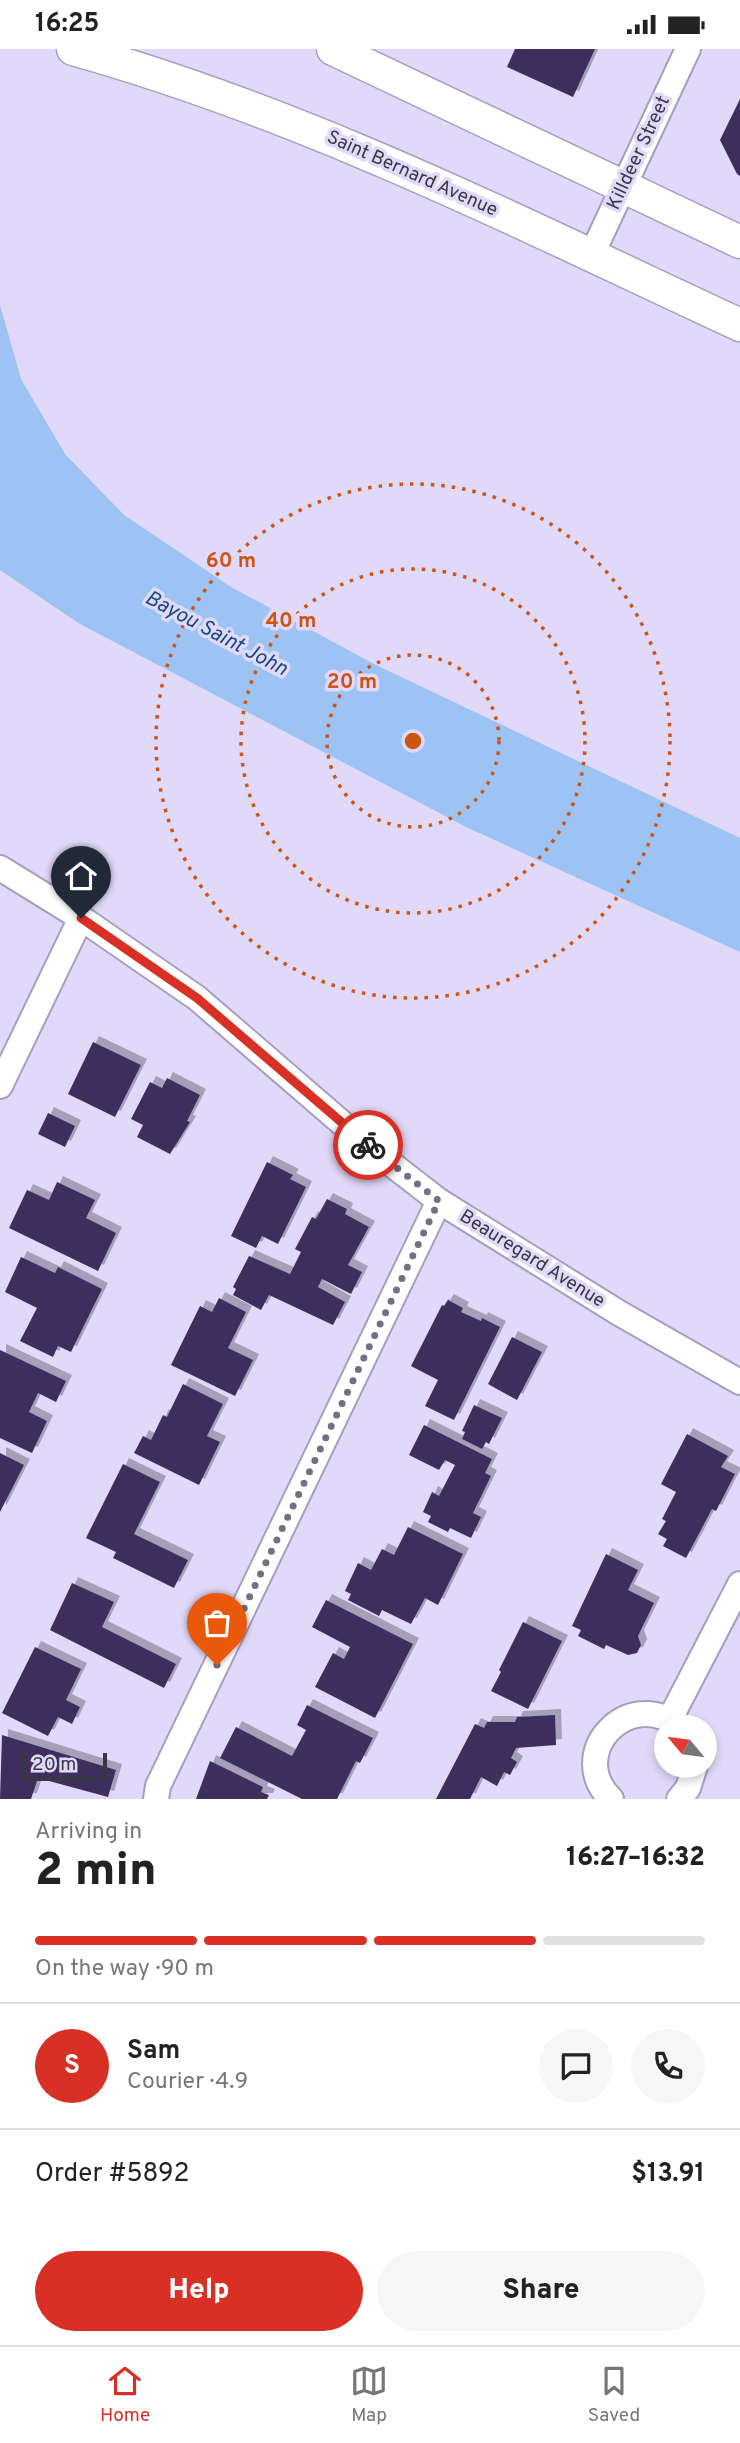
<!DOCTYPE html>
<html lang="en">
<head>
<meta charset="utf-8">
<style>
  body { margin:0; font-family:Overpass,sans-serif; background:#f6f6f6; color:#222; height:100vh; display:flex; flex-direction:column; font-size:26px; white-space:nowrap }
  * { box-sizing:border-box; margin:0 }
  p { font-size:23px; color:#767676 }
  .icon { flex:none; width:38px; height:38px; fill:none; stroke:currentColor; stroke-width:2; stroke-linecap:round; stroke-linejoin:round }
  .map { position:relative; height:1750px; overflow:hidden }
  .panel { display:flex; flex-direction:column; background:#fff; flex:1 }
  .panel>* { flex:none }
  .needle { width:46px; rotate:299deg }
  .fabs { position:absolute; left:654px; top:1666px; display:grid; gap:14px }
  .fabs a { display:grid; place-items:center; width:63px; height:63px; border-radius:50%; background:#fff; box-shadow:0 4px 10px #0003; font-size:35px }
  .scale { position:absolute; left:21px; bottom:18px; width:86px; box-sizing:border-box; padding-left:7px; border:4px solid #3a3744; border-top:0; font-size:19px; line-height:24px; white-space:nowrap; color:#3a3744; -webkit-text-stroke:5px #e1d9f9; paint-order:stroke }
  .pin { position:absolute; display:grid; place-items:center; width:60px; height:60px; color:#fff; margin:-72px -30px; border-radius:50% 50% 50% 0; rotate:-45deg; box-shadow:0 0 7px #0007 }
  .pin .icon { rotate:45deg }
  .courier { position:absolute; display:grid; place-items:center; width:70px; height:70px; margin:-35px; border:5px solid #d93025; border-radius:50%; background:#fff; color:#222; box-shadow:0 2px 9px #0007 }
  .overview em { font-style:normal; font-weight:800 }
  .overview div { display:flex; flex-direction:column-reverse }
  .overview { display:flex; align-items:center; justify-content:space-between; height:119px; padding:0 35px }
  h1 { font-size:46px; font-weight:800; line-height:52px }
  .bar { display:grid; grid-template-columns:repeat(4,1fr); gap:10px 7px; align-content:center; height:84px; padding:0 35px }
  .bar i { height:9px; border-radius:5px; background:#e0e0e0 }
  .bar .current { background:#d93025 }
  .bar p { grid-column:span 4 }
  .line { display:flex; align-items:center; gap:18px; padding:0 35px; border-top:2px solid #e0e0e0 }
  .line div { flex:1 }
  .round { display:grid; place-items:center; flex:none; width:74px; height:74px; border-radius:37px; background:#f6f6f6 }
  .action { display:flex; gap:14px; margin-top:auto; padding:14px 35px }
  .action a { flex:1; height:80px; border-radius:42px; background:#d93025; color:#fff; font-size:28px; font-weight:800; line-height:80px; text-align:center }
  .action a+a { background:#f6f6f6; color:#222 }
  .status { display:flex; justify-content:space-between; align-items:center; height:49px; padding:0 35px; background:#fff; direction:ltr }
  .status svg { height:19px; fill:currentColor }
  .tabs { display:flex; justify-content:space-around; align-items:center; height:98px; border-top:2px solid #e0e0e0; background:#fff; font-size:19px; color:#767676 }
  .tabs a { display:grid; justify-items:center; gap:4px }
  .tabs .current { color:#d93025 }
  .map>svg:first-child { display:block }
  .water { fill:#9dc3f5 }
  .building { fill:#3d2e5d; filter:url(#shadow) }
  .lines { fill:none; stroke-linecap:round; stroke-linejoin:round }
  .minor-casing { stroke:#a69ebd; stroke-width:28 }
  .tertiary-casing { stroke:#a69ebd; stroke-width:35 }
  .minor { stroke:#fff; stroke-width:24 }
  .tertiary { stroke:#fff; stroke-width:32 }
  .done { stroke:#747083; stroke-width:7; stroke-dasharray:0 12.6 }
  .route { stroke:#d93025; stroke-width:9 }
  .ring { fill:none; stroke:#ce5414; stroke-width:3.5; stroke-dasharray:3.5 7 }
  .labels { text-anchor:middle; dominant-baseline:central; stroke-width:7; stroke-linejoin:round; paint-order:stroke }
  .street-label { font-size:19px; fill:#3a3744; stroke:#e1d9f9 }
  .water-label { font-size:21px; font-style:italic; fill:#164883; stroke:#e1d9f9 }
  .centre { fill:#ce5414; stroke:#e1d9f9; stroke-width:3.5 }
  .ring-label { font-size:21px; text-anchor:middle; font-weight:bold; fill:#ce5414; stroke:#e1d9f9; stroke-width:7; stroke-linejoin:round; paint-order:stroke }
</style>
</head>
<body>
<div class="status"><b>16:25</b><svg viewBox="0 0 49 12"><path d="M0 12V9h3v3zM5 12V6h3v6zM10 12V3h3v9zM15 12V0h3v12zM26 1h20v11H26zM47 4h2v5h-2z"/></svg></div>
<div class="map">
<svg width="740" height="1750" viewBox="0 0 740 1750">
  <defs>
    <filter id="shadow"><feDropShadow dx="6" dy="-6" stdDeviation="0" flood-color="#0004"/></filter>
  </defs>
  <rect width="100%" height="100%" fill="#e1d9f9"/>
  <path class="water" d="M 0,256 L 21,330 L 65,405 L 124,466 L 231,538 L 376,616 L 740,789 L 740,903 L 466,778 L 80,575 L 0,521 Z"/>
  <g class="building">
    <path d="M 515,0 L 595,0 L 573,48 L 507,18 Z"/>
    <path d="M 740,50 L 740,127 L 737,125 L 720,91 Z"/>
    <path d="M 93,993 L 141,1016 L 115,1068 L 68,1045 Z"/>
    <path d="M 167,1029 L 200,1046 L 187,1072 L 190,1073 L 170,1105 L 137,1088 L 143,1076 L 131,1070 L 150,1033 L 162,1039 Z"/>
    <path d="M 48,1064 L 75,1077 L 65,1098 L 38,1085 Z"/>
    <path d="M 267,1113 L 293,1126 L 290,1130 L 306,1138 L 278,1195 L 262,1187 L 256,1199 L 231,1187 Z"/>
    <path d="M 57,1133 L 95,1151 L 86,1169 L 116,1184 L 98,1222 L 9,1179 L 27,1141 L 49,1151 Z"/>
    <path d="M 327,1150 L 347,1160 L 345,1165 L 369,1178 L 348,1216 L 362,1223 L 351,1245 L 322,1230 L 318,1238 L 345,1253 L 333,1276 L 269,1246 L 261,1261 L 233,1246 L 236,1240 L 233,1238 L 249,1207 L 290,1225 L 301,1203 L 295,1200 L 312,1168 L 316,1170 Z"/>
    <path d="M 21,1208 L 55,1224 L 58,1218 L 102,1240 L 71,1303 L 58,1297 L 53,1308 L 20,1292 L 37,1259 L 5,1243 Z"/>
    <path d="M 219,1249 L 246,1263 L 228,1299 L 253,1311 L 235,1347 L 171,1316 L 200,1257 L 212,1263 Z"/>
    <path d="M 448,1251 L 463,1259 L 461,1263 L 481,1272 L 482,1269 L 500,1278 L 454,1371 L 425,1357 L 438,1331 L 411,1317 L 442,1256 L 444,1257 Z"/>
    <path d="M 512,1288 L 542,1303 L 517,1351 L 488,1335 Z"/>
    <path d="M 0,1301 L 66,1332 L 56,1353 L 38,1344 L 29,1363 L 47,1372 L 32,1404 L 0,1389 Z"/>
    <path d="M 183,1335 L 223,1355 L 207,1387 L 220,1393 L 199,1436 L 134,1404 L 143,1387 L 151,1391 L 163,1366 L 167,1368 Z"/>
    <path d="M 474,1356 L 502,1369 L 489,1395 L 486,1393 L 482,1400 L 462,1390 L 465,1383 L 462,1382 Z"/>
    <path d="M 424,1376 L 492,1410 L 485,1424 L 491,1427 L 473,1464 L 481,1468 L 471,1489 L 450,1479 L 448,1483 L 428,1473 L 431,1467 L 423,1463 L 432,1443 L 439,1447 L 455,1416 L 445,1411 L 439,1421 L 409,1406 Z"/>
    <path d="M 687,1385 L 728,1407 L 721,1418 L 735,1425 L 716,1462 L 712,1460 L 686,1509 L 663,1497 L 667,1490 L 658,1485 L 666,1472 L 662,1470 L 676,1443 L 661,1435 Z"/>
    <path d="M 0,1404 L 24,1416 L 0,1463 Z"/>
    <path d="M 123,1415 L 160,1433 L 134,1485 L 188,1511 L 174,1539 L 113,1509 L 116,1503 L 86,1489 Z"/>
    <path d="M 408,1478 L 463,1505 L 438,1556 L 425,1549 L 411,1575 L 382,1561 L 379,1567 L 348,1551 L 351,1545 L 345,1542 L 358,1514 L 371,1521 L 382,1500 L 394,1506 Z"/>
    <path d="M 606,1505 L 638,1521 L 628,1541 L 654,1554 L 638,1587 L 641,1596 L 637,1604 L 628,1606 L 606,1596 L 604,1600 L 578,1587 L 581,1581 L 572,1577 Z"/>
    <path d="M 72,1534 L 114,1553 L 102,1578 L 176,1615 L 164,1639 L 50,1581 Z"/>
    <path d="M 326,1551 L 413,1595 L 375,1669 L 315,1638 L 333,1604 L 344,1610 L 350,1598 L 312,1578 Z"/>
    <path d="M 523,1573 L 562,1592 L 528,1660 L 491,1642 L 501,1623 L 499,1621 Z"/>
    <path d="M 35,1598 L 81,1620 L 66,1651 L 80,1658 L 72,1675 L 58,1668 L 48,1687 L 2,1664 Z"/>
    <path d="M 307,1656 L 373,1689 L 360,1714 L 356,1712 L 337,1750 L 302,1750 L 220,1709 L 236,1678 L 292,1707 L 306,1681 L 297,1676 Z"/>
    <path d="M 555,1666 L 556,1696 L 516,1699 L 511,1709 L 517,1713 L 510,1726 L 504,1723 L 497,1737 L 481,1728 L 470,1750 L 436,1750 L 475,1675 L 484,1679 L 487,1673 L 515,1673 L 517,1668 Z"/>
    <path d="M 2,1686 L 116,1721 L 108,1748 L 38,1729 L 31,1750 L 0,1750 Z"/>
    <path d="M 210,1712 L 263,1738 L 261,1743 L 269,1746 L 267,1750 L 196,1750 Z"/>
  </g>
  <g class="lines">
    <defs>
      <g id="minor">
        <path d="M 591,207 L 688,0"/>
        <path d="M 0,819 L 81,869 L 197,949 L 372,1100 L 439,1152 L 619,1264 L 740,1333"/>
        <path d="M 0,1037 L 81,869"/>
        <path d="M 670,1670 L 740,1535"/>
        <path d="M 156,1750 L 158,1737 L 439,1152"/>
        <path d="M 611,1750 C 565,1705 628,1636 680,1678"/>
        <path d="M 679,1750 L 688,1739 L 695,1717"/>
      </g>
      <g id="tertiary">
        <path d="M 73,0 C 308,66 520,174 740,276"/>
        <path d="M 333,0 L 740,193"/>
      </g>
    </defs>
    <use href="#minor" class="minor-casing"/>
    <use href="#tertiary" class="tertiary-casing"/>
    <use href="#minor" class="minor"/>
    <use href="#tertiary" class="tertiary"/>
  </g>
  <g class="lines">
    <path class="done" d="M 217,1616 L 439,1152 L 368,1096"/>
    <path class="route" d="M 81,869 L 197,949 L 368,1096"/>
  </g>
  <g class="ring">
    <circle cx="413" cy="692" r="86"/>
    <circle cx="413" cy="692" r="172"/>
    <circle cx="413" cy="692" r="257"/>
  </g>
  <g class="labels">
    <g class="street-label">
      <text transform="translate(639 104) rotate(-65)">Killdeer Street</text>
      <text transform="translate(412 125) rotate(24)">Saint Bernard Avenue</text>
      <text transform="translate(532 1210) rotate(32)">Beauregard Avenue</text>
    </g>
    <g class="water-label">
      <text transform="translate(216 585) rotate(28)">Bayou Saint John</text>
    </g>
  </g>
  <circle cx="413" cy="692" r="10" class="centre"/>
  <g class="ring-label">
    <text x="231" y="518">60 m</text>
    <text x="291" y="578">40 m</text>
    <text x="352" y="639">20 m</text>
  </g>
</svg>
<div class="fabs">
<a><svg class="needle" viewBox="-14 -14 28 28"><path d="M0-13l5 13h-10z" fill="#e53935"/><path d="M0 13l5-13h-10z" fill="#767676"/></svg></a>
</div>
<div class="scale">20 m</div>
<div class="pin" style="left:217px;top:1616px;background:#ea580c"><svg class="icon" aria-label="bag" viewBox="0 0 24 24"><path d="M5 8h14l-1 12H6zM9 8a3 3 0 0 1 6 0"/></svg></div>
<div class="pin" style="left:81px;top:869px;background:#1f2937"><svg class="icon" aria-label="home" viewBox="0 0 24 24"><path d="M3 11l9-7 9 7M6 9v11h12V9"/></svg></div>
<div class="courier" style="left:368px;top:1096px"><svg class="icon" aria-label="bike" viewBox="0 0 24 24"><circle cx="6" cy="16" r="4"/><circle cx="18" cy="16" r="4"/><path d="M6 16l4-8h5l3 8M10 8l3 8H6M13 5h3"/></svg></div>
</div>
<section class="panel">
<div class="overview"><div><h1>2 min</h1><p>Arriving in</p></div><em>16:27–16:32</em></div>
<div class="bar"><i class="current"></i><i class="current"></i><i class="current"></i><i></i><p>On the way · 90 m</p></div>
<div class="line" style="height:126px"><b class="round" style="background:#d93025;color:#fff">S</b><div><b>Sam</b><p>Courier · 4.9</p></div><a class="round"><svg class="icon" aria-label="chat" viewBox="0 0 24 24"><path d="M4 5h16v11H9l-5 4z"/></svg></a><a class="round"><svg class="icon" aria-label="phone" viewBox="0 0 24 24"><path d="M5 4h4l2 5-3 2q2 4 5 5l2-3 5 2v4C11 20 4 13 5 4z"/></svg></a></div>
<div class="line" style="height:91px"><div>Order #5892</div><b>$13.91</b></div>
<div class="action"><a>Help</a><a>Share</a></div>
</section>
<nav class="tabs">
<a class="current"><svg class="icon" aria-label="home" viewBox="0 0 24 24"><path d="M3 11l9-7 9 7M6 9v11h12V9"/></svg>Home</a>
<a><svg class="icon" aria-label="map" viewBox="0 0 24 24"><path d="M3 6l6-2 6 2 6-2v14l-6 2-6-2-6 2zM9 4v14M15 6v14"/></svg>Map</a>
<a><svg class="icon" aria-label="saved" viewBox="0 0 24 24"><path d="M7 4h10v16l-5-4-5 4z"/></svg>Saved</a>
</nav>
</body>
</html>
